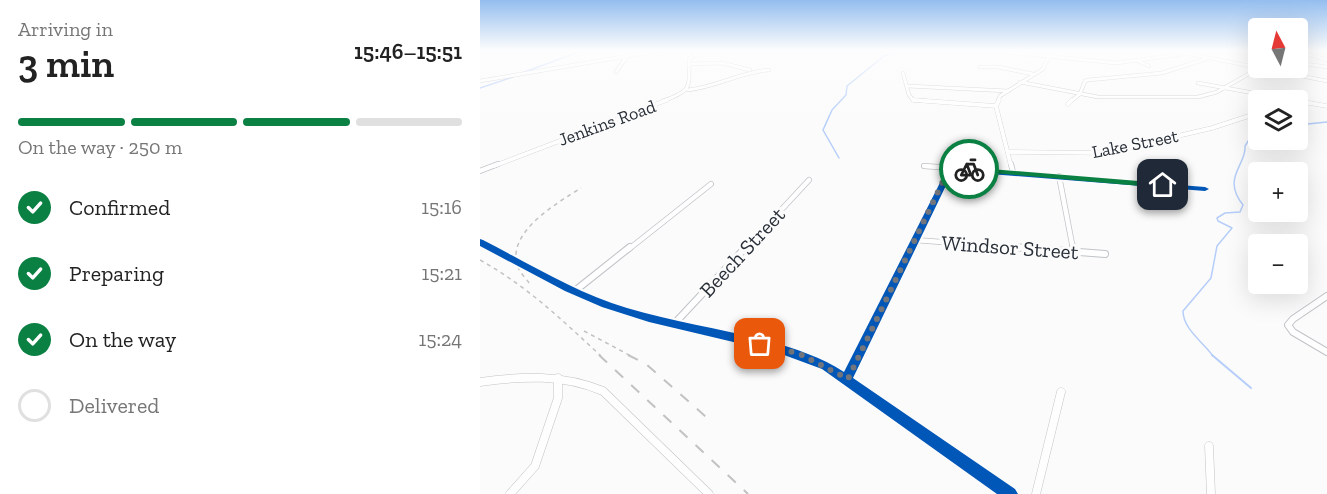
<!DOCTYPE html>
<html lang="en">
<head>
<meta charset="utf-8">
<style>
  body { margin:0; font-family:"Zilla Slab",serif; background:#f2f2f2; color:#222; height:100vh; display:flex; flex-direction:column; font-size:22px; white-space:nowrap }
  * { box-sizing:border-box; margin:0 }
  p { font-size:20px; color:#767676 }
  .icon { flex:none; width:33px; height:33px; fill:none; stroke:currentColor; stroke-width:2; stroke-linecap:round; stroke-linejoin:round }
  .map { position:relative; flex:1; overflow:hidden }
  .details { display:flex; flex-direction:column; background:#fff; width:480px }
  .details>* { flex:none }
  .needle { width:39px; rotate:353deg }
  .tools { position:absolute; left:768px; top:18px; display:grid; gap:12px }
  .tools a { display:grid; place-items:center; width:60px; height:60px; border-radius:6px; background:#fff; box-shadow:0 6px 24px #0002; font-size:30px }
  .pin { position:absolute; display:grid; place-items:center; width:51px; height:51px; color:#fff; margin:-26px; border-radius:12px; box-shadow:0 3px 9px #0006 }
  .courier { position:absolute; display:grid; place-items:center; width:60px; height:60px; margin:-30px; border:4px solid #0b8043; border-radius:50%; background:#fff; color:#222; box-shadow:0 2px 8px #0007 }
  .headline em { font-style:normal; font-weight:600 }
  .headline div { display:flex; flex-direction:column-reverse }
  .headline { display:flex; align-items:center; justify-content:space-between; height:102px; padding:0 18px }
  h1 { font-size:39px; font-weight:600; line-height:45px }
  .bar { display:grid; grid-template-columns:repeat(4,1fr); gap:9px 6px; align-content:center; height:72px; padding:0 18px }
  .bar i { height:8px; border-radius:4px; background:#e0e0e0 }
  .bar .current { background:#0b8043 }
  .bar p { grid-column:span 4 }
  ol { padding:0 18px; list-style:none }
  li { display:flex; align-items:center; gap:18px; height:66px }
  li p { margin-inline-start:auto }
  li .icon { padding:6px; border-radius:50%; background:#0b8043; color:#fff; stroke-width:4 }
  li:last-child { color:#767676 }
  li i { width:33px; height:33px; border:3px solid #e0e0e0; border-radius:50% }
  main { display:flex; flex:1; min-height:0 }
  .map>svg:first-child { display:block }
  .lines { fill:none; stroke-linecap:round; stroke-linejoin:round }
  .stream-far1 { stroke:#b6cef9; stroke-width:1.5 }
  .stream { stroke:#b6cef9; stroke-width:2 }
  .minor-far4-casing { stroke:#c0c3c7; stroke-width:4 }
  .minor-far3-casing { stroke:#c0c3c7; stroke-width:4.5 }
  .minor-far2-casing { stroke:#c0c3c7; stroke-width:6 }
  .minor-far1-casing { stroke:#c0c3c7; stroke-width:8 }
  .minor-casing { stroke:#c0c3c7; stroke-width:9 }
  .tertiary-casing { stroke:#c0c3c7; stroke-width:4 }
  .motorway-casing { stroke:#c0c3c7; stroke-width:1 }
  .minor-far4 { stroke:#fefefe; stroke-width:3 }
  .minor-far3 { stroke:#fefefe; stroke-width:4 }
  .minor-far2 { stroke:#fefefe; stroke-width:4.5 }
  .minor-far1 { stroke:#fefefe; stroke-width:6 }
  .minor { stroke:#fefefe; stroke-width:8 }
  .tertiary { stroke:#fefefe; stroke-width:3 }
  .motorway { fill:#fefefe; fill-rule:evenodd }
  .rail-far1 { stroke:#c2c2c3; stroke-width:1.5; stroke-dasharray:4 4; stroke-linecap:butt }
  .rail { stroke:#c2c2c3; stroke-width:2; stroke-dasharray:11 11; stroke-linecap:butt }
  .cycleway-casing { stroke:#fbfbfb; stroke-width:4 }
  .cycleway { fill:#0057b8; fill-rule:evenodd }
  .route { fill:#0b8043 }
  .done { stroke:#72767c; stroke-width:6; stroke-dasharray:0 10.8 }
  .labels { text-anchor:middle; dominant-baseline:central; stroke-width:6; stroke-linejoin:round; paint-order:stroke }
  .far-street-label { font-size:18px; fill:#292f38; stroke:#fbfbfb }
  .street-label { font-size:21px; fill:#292f38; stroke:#fbfbfb }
</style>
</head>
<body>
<main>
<section class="details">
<div class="headline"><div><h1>3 min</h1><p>Arriving in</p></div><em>15:46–15:51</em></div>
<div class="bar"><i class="current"></i><i class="current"></i><i class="current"></i><i></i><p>On the way · 250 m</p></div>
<ol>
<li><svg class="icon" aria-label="check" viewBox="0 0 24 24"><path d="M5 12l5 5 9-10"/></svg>Confirmed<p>15:16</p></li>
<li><svg class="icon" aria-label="check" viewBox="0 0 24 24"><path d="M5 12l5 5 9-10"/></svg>Preparing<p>15:21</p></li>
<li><svg class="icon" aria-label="check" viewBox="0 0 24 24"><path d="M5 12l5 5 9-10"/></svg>On the way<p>15:24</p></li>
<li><i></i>Delivered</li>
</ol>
</section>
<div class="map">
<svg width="847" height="494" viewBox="0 0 847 494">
  <rect width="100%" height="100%" fill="#fbfbfb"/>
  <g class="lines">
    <g class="stream-far1">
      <path d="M 42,73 L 104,50"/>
      <path d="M 0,88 L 33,77"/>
      <path d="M 818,125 L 847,122"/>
      <path d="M 359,158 L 343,130 L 352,110 L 366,95 L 367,86 L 404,56 L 418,50"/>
      <path d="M 733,356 C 723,342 703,329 703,311 L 731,278 L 737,246 L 752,228 L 738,221 L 737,218 L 745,213 L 760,212 L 763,205 C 741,177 767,165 765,146 L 770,138 L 778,133"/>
    </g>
    <path class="stream" d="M 732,355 L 771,388"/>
    <defs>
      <g id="minor-far4">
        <path d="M 506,50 L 636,63 L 703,54"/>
        <path d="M 750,50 L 778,56"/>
        <path d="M 818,51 L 847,60"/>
        <path d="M 658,61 L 669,66"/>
        <path d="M 818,63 L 847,67"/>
        <path d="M 209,64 L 242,63 L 270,70"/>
        <path d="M 500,67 L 518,67 L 553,74"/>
        <path d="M 136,72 L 147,56"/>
        <path d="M 423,73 L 429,95 L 433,100 L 448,101"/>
        <path d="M 540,82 L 618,97 L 718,97 L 737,92 L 779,68"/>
        <path d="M 718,83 L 812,100"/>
        <path d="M 428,86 L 528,91"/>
        <path d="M 208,90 C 236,87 261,72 289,70"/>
        <path d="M 183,101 C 213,90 209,88 209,59 L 222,50"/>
        <path d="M 518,101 L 520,96 L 563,69 L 572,50"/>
        <path d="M 591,101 L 600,94 L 605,81 L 608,80 L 682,73 L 726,59"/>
      </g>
      <g id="minor-far3">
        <path d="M 433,100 L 516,106"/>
        <path d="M 519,100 L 516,106 L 531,166"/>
        <path d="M 810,100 L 812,100"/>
        <path d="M 818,101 L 847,106"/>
        <path d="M 588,104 L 592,100"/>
        <path d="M 529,152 L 625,153 L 732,128 L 778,113"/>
        <path d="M 14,166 L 187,100"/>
      </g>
      <g id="minor-far2">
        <path d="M 531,164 L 533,172"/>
        <path d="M 444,166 L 471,168"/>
        <path d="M 0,171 L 18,164"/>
        <path d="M 579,176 L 593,249"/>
        <path d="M 435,240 L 554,249"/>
        <path d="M 0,242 L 13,249"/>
        <path d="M 149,249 L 231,184"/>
        <path d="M 265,249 L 329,180"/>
        <path d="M 431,249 L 471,169 L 725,189"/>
      </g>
      <g id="minor-far1">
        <path d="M 10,247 C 54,270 96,296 143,311 C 202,329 263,337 322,356"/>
        <path d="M 534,247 L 625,254"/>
        <path d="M 593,247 L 594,252"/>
        <path d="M 96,290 L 150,247"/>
        <path d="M 847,296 L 813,319 L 808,325 L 813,332 L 847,352"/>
        <path d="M 194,324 L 266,247"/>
        <path d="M 378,356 L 432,247"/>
      </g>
      <g id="minor">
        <path d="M 318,355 L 346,366 L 530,494"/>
        <path d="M 367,379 L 379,355"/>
        <path d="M 0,382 C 43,376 82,374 123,391 L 229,494"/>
        <path d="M 729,446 L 731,494"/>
        <path d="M 30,494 L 55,466 L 78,398 L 78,378"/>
        <path d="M 556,494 L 581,392"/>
      </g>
      <g id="tertiary">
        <path d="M 689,50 L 847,81"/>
        <path d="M 0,81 L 183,50"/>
      </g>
      <path id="motorway" d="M 0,50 L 6,50 L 0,52 Z"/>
    </defs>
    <use href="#minor-far4" class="minor-far4-casing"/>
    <use href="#minor-far3" class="minor-far3-casing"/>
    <use href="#minor-far2" class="minor-far2-casing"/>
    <use href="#minor-far1" class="minor-far1-casing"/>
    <use href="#minor" class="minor-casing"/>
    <use href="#tertiary" class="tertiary-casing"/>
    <use href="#motorway" class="motorway-casing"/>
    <use href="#minor-far4" class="minor-far4"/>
    <use href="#minor-far3" class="minor-far3"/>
    <use href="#minor-far2" class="minor-far2"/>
    <use href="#minor-far1" class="minor-far1"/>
    <use href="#minor" class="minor"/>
    <use href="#tertiary" class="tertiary"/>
    <use href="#motorway" class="motorway"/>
    <g class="rail-far1">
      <path d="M 0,260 C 47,286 82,320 121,356"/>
      <path d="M 49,283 C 46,278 40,273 38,267 C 25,233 77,203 101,188"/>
      <path d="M 104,331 L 151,356"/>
    </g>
    <g class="rail">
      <path d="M 119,355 L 268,494"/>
      <path d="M 148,355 L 166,364 L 233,423"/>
    </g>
    <defs>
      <path id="cycleway" d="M 468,167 L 725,187 L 729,189 L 725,191 L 473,171 L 373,378 L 535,489 L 538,494 L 517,494 L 342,369 L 296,352 L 169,322 L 122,307 L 85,291 L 0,246 L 0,239 L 3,240 C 50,264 96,293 147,308 C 194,322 242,329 289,341 C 315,349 342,357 364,372 Z"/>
    </defs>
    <use href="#cycleway" class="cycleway-casing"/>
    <use href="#cycleway" class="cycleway"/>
  </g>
  <linearGradient id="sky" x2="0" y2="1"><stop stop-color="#94beef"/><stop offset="0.42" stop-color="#fdfdfd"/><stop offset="1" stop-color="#fdfdfd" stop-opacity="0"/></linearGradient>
  <rect width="847" height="120" fill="url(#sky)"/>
  <path class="route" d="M 486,167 L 683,183 L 687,185 L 683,188 L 489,171 L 486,171 Z"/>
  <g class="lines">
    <path class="done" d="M 280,344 L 320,354 L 368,379 L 468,171 L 473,168 L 489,169"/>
  </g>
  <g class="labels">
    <g class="far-street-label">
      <text transform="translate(127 123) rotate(-20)">Jenkins Road</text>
      <text transform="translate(655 144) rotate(-11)">Lake Street</text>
    </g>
    <g class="street-label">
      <text transform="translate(530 247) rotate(4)">Windsor Street</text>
      <text transform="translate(262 252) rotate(-47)">Beech Street</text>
    </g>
  </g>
</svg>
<div class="tools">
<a><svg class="needle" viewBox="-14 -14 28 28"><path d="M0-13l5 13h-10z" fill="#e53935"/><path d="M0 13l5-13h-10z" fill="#767676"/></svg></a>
<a><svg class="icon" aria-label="layers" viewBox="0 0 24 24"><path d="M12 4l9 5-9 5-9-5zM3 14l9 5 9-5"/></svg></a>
<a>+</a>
<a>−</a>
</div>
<div class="pin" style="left:280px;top:344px;background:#ea580c"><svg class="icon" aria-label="bag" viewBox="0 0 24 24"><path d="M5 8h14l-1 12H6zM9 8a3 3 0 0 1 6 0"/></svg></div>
<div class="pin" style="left:683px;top:185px;background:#1f2937"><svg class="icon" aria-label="home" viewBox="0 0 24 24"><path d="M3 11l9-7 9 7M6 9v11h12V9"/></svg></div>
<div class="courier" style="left:489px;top:169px"><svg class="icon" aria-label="bike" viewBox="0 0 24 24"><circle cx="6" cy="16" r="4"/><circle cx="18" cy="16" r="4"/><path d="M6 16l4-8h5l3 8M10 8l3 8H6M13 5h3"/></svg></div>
</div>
</main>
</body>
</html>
